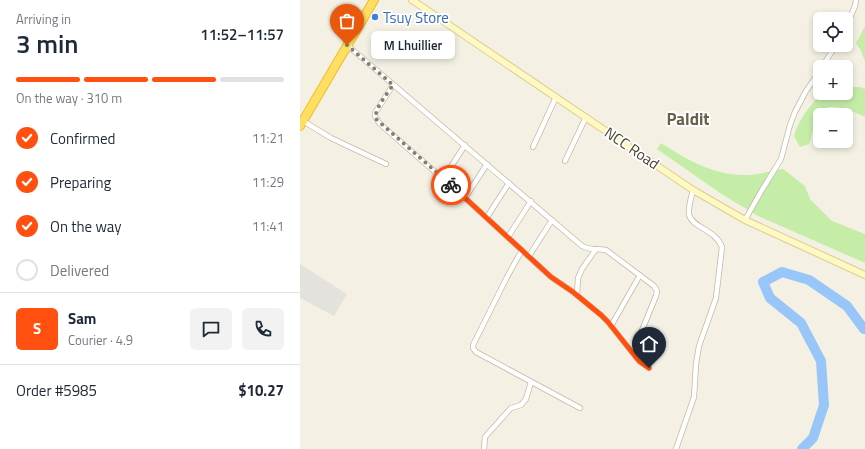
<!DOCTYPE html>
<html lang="en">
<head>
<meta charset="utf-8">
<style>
  body { margin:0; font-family:"Titillium Web",sans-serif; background:#f2f2f3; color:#1f2937; height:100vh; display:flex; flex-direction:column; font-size:15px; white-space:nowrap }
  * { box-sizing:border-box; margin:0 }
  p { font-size:13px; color:#747a83 }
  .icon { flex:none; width:22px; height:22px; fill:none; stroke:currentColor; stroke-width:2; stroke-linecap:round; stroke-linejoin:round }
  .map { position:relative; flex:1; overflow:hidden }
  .details { display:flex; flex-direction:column; background:#fff; width:300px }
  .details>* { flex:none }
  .fabs { position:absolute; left:513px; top:12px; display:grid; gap:8px }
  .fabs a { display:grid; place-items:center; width:40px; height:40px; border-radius:6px; background:#fff; box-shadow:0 2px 6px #0003; font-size:20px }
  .pin { position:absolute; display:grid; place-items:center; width:34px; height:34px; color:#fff; margin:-41px -17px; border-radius:50% 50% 50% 0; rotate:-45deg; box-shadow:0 0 4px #0007 }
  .pin .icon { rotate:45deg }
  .courier { position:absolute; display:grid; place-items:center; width:40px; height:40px; margin:-20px; border:3px solid #ff5010; border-radius:50%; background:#fff; color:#222; box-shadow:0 1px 5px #0007 }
  .bubble { position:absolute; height:28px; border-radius:6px; background:#fff; box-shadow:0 2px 6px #0003; font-size:13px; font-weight:600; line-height:28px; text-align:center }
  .summary em { font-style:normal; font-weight:600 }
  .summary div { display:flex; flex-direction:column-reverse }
  .summary { display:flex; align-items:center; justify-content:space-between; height:68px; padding:0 16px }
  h1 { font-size:26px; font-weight:600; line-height:30px }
  .bar { display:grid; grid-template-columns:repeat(4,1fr); gap:6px 4px; align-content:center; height:48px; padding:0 16px }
  .bar i { height:5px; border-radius:3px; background:#e0e1e3 }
  .bar .selected { background:#ff5010 }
  .bar p { grid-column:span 4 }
  .line { display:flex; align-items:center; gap:10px; padding:0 16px; border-top:1px solid #e0e1e3 }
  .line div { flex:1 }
  .round { display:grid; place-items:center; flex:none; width:42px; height:42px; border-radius:6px; background:#f2f2f3 }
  ol { padding:0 16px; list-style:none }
  li { display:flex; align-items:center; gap:12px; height:44px }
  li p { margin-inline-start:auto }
  li .icon { padding:4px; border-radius:50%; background:#ff5010; color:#fff; stroke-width:4 }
  li:last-child { color:#747a83 }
  li i { width:22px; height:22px; border:2px solid #e0e1e3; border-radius:50% }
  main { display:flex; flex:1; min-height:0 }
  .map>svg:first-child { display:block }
  .green { fill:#c6eda8 }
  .parking { fill:#e4e2dd }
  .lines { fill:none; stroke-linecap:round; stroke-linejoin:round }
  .river { stroke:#99c6f8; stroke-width:10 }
  .street-casing { stroke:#c1baa6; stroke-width:6 }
  .secondary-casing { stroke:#d9cf8e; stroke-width:8 }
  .highway-casing { stroke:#efbc23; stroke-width:10 }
  .street { stroke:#fff; stroke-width:4.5 }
  .secondary { stroke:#fff8c3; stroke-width:6 }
  .highway { stroke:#ffde64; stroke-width:8 }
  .done { stroke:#847f71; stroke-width:4; stroke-dasharray:0 7.2 }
  .route { stroke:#ff5010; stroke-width:5 }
  .shop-dot { fill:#3f7fe0; stroke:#fff; stroke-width:1.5 }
  .labels { text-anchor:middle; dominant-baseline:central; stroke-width:3.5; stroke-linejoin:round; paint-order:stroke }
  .shop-label { font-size:15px; fill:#366cbe; stroke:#fff; text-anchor:start }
  .street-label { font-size:15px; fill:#474233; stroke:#fff }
  .quarter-label { font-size:17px; font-weight:bold; fill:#6b6149; stroke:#fff }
</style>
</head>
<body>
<main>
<section class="details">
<div class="summary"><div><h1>3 min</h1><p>Arriving in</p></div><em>11:52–11:57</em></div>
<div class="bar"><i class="selected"></i><i class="selected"></i><i class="selected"></i><i></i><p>On the way · 310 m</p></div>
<ol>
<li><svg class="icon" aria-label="check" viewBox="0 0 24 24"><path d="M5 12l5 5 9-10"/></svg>Confirmed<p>11:21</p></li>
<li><svg class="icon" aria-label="check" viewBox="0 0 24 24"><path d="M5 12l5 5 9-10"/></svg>Preparing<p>11:29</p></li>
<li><svg class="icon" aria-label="check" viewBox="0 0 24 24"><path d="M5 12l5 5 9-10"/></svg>On the way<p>11:41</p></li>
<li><i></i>Delivered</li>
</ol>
<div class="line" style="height:72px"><b class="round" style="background:#ff5010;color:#fff">S</b><div><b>Sam</b><p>Courier · 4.9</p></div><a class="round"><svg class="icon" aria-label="chat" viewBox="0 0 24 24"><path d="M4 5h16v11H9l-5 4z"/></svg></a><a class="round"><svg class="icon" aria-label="phone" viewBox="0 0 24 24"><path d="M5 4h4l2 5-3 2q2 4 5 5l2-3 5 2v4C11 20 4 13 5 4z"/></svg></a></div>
<div class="line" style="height:52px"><div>Order #5985</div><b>$10.27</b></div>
</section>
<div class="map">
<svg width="565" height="449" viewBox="0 0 565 449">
  <rect width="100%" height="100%" fill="#f4f1e4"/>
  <g class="green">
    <path d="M 565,26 L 565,61 L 561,51 L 556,43 Z"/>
    <path d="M 546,87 L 560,87 L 565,89 L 565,117 C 555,112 541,106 529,107 C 525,108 521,111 517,112 C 513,123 513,134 509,144 L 500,147 L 494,136 C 499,118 510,106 522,93 L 546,93 Z"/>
    <path d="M 361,143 C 386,159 413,175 444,175 C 457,175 470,171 483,169 L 505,186 L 510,199 L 532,221 L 565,234 L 565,263 L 458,216 L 420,193 L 357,149 Z"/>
  </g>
  <path class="parking" d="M 0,264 L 47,294 L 34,316 L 0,298 Z"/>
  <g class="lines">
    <path class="river" d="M 502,449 L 513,438 L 524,405 L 521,361 L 501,323 L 470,298 L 463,282 L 482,272 L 509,280 L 547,306 L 564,329 L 565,329"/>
    <defs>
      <g id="street">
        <path d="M 546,27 L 555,6 L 556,0"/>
        <path d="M 47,45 L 282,246 C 291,251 297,248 306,250 L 354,286 L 357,291 L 356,296 L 333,352"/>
        <path d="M 522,67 L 536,45"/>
        <path d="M 93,85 L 75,113 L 75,116 L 79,123 L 165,198 L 251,277 L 273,292 L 301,315 L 308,322 L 339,361 L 349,368"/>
        <path d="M 3,121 L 31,138 L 86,164"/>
        <path d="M 233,147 L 256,97"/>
        <path d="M 265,161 L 286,117"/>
        <path d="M 143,179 L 165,145"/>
        <path d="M 165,198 L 187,164"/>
        <path d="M 187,217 L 209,183"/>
        <path d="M 445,220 L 462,190 L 481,159 L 490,125 L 495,112 L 506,91 L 520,71"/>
        <path d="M 208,237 L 231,201"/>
        <path d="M 222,250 L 207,277 L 173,345 L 173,348 L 176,352 L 280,408"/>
        <path d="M 229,256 L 252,220"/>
        <path d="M 277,295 L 278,278 L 282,269 L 296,249"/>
        <path d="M 311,326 L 340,275"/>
        <path d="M 184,449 L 185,437 L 211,408 L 221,405 L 226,399 L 231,382"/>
        <path d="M 376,449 L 394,397 L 396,364 L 399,346 L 416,298 L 422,247 C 416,230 393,228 389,215 C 388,207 391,198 393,190"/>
      </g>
      <path id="secondary" d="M 112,0 L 393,190 L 445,220 L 565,275"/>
      <path id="highway" d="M 0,126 L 74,0"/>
    </defs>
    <use href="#street" class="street-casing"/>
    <use href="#secondary" class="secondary-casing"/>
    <use href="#highway" class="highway-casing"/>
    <use href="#street" class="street"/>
    <use href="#secondary" class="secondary"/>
    <use href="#highway" class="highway"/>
  </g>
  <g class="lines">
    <path class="done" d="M 47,45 L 93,85 C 88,93 73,110 76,119 L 151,185"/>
    <path class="route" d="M 151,185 L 251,277 L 273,292 L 301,315 L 308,322 L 339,361 L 349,368"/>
  </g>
  <circle class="shop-dot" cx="75" cy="17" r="4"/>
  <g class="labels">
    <g class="shop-label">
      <text x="83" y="17">Tsuy Store</text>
    </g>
    <g class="street-label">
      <text transform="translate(332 148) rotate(34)">NCC Road</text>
    </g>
    <g class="quarter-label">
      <text x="388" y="119">Paldit</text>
    </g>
  </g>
</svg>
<div class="fabs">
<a><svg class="icon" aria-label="locate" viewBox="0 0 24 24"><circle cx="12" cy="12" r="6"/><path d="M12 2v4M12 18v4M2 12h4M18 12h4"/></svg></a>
<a>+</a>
<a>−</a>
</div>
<div class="pin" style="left:47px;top:45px;background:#ea580c"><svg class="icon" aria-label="bag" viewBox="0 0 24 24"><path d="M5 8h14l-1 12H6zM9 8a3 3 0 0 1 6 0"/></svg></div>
<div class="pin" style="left:349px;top:368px;background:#1f2937"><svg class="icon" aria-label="home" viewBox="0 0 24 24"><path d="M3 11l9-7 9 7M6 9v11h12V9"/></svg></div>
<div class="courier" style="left:151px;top:185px"><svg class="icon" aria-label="bike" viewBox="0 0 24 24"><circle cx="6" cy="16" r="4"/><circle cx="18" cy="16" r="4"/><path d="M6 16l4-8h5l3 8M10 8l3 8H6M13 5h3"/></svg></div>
<div class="bubble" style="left:71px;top:31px;width:84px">M Lhuillier</div>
</div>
</main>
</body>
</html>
